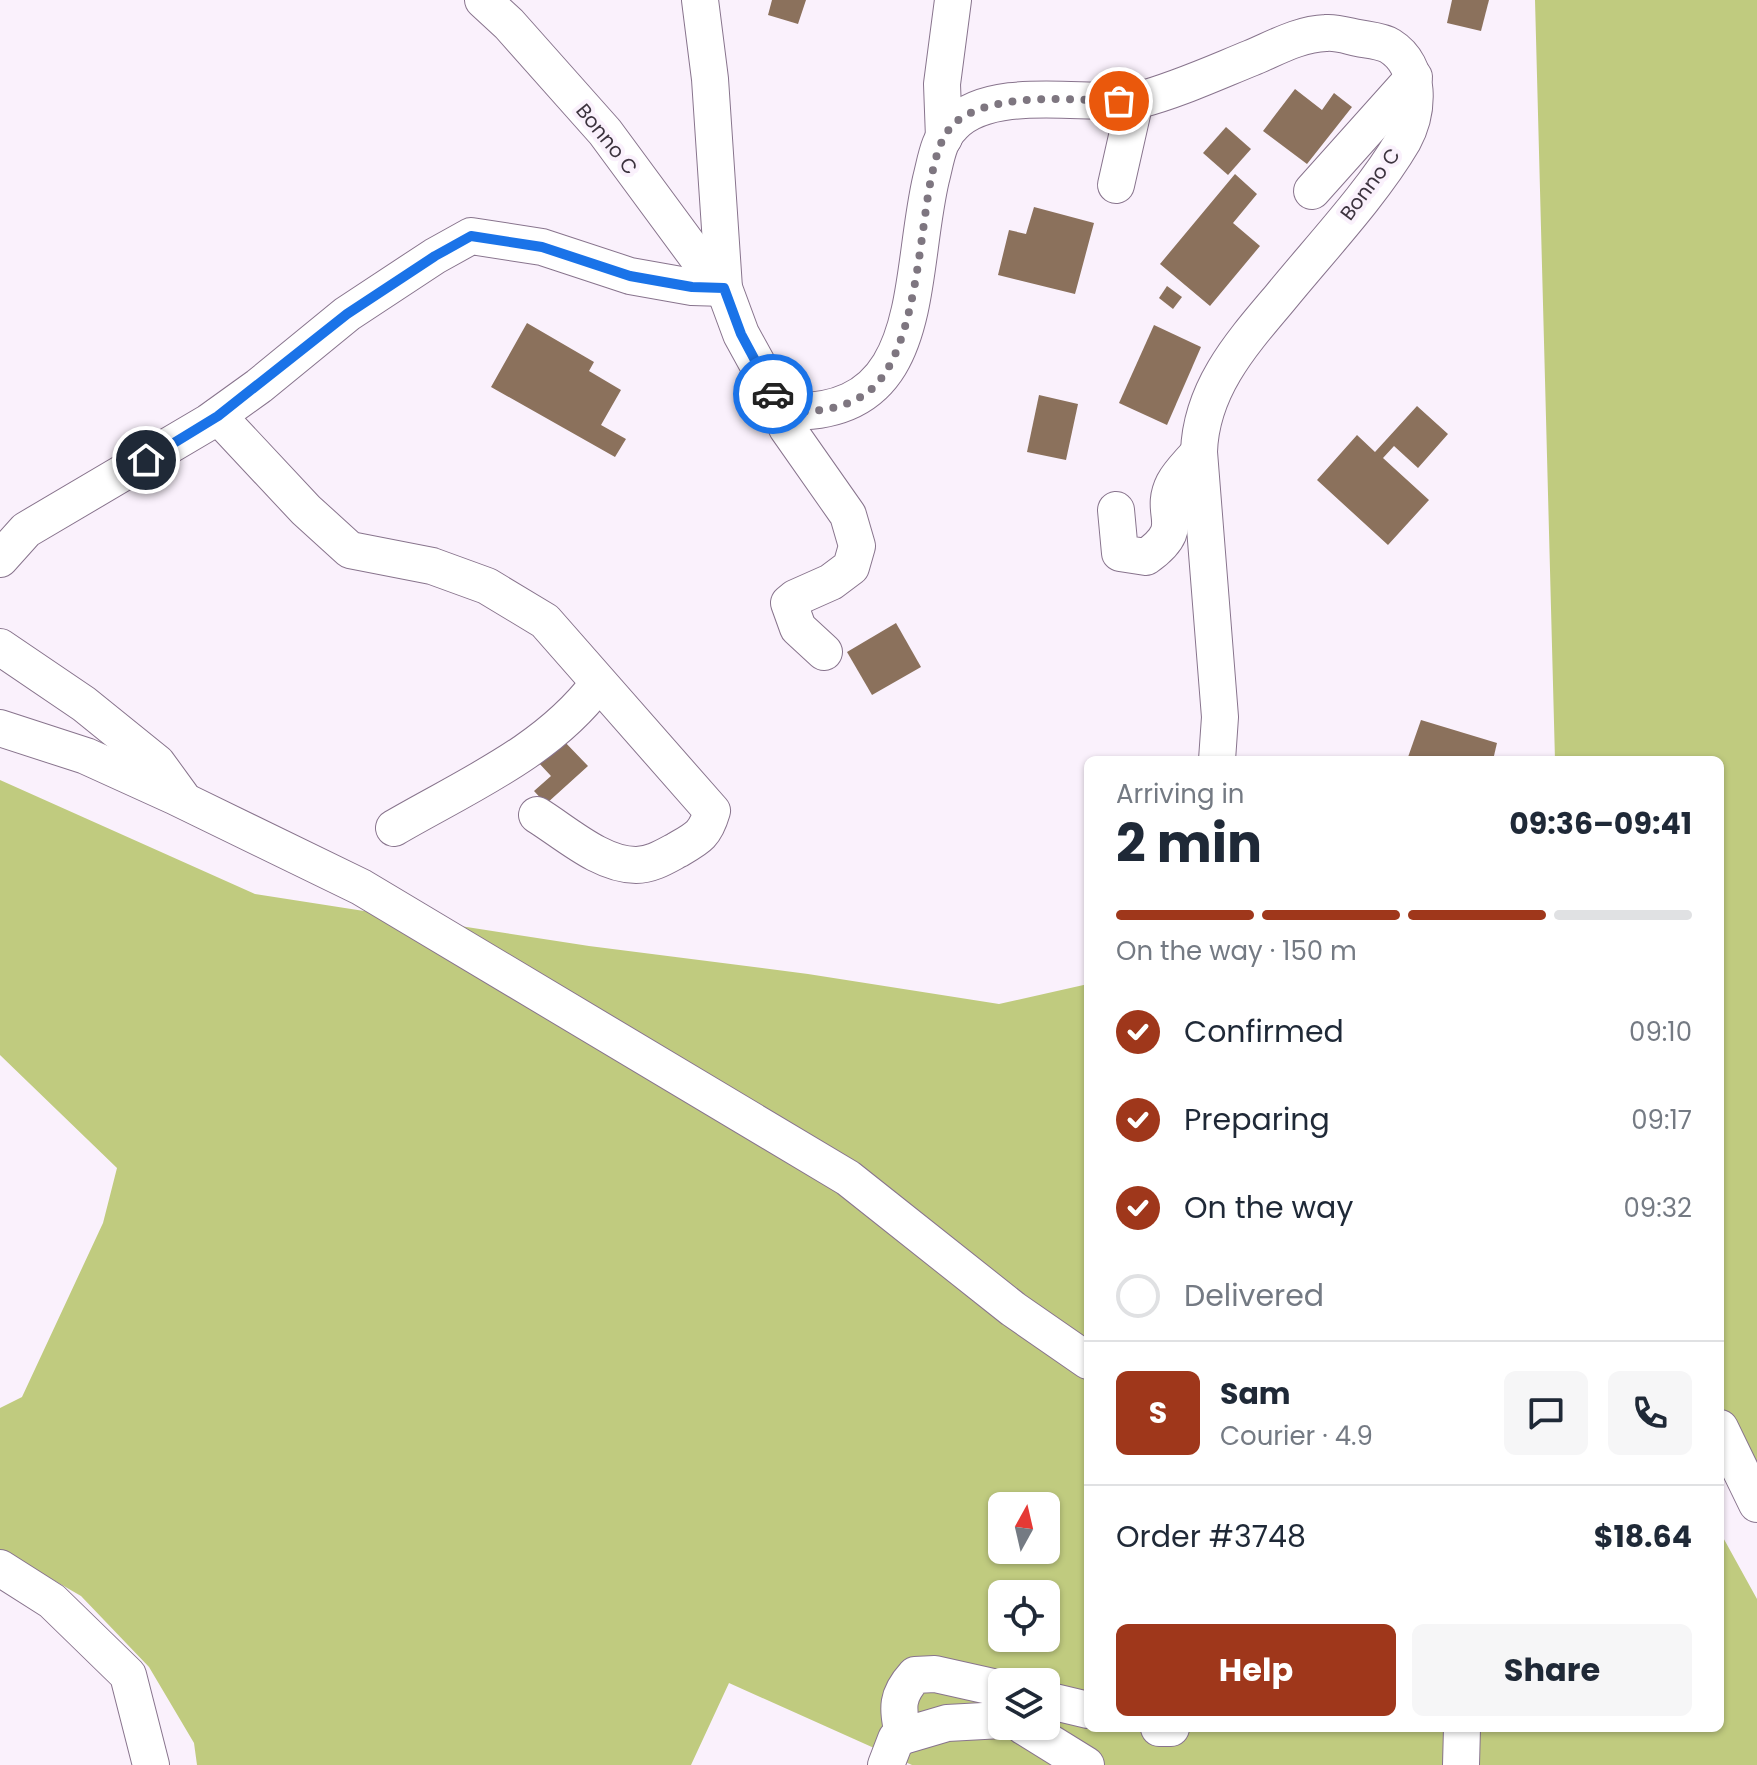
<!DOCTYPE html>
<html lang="en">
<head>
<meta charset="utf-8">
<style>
  body { margin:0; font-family:Poppins,sans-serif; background:#f6f6f7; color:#1f2937; height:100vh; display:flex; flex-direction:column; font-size:30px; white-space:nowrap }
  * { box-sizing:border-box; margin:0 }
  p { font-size:26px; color:#747a83 }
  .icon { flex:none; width:44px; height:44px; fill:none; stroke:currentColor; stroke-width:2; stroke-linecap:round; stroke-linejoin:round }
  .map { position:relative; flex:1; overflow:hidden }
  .details { position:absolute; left:1084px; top:756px; width:640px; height:976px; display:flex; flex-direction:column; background:#fff; border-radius:12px; box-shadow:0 2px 6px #0004 }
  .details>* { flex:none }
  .needle { width:52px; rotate:8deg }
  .controls { position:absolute; left:988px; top:1492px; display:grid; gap:16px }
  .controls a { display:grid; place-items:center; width:72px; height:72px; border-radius:12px; background:#fff; box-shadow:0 2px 6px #0004; font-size:40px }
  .pin { position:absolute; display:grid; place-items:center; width:68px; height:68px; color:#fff; margin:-34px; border:4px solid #fff; border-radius:50%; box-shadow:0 2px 8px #0007 }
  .courier { position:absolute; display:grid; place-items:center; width:80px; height:80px; margin:-40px; border:6px solid #1a73e8; border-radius:50%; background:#fff; color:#222; box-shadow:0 2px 10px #0007 }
  .overview em { font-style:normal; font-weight:700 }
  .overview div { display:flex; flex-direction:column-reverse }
  .overview { display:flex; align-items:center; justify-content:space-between; height:136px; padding:0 32px }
  h1 { font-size:52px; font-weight:700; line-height:60px }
  .bar { display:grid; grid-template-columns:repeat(4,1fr); gap:12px 8px; align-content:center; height:96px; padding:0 32px }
  .bar i { height:10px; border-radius:6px; background:#e0e1e3 }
  .bar .current { background:#9f371b }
  .bar p { grid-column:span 4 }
  .line { display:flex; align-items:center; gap:20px; padding:0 32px; border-top:2px solid #e0e1e3 }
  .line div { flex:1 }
  .round { display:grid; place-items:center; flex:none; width:84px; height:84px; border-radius:12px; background:#f6f6f7 }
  ol { padding:0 32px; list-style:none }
  li { display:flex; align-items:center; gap:24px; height:88px }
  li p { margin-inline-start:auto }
  li .icon { padding:8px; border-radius:50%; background:#9f371b; color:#fff; stroke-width:4 }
  li:last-child { color:#747a83 }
  li i { width:44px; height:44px; border:4px solid #e0e1e3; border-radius:50% }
  .cta { display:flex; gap:16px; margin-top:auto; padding:16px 32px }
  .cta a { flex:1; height:92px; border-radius:12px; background:#9f371b; color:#fff; font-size:32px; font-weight:700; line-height:92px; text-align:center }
  .cta a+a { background:#f6f6f7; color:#1f2937 }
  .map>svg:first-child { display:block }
  .green { fill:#c0cb7f; fill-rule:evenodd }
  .building { fill:#8b715c }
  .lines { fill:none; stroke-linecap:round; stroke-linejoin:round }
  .minor-casing { stroke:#88748d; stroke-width:38 }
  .minor { stroke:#fff; stroke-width:36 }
  .done { stroke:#7e7680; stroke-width:8; stroke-dasharray:0 14.4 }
  .route { stroke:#1a73e8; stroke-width:10 }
  .labels { text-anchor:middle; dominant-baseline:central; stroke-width:8; stroke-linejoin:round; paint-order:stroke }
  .street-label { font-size:20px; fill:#3c333e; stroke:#faf1fc }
</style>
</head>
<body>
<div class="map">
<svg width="1757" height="1765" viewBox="0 0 1757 1765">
  <rect width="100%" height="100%" fill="#faf1fc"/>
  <g class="green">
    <path d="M 1535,0 L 1757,0 L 1757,1487 L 1720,1413 L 1720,760 L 1555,760 Z"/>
    <path d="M 0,780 L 255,894 L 589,946 L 808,974 L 999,1004 L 1088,984 L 1088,1728 L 1720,1728 L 1720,1532 L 1757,1599 L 1757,1765 L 912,1765 L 729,1683 L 691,1765 L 197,1765 L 194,1743 L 149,1667 L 81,1596 L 0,1549 L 0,1408 L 22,1397 L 103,1223 L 117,1168 L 0,1055 ZM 1002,1506 L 1046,1506 L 1046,1550 L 1002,1550 ZM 1002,1594 L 1046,1594 L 1046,1638 L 1002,1638 ZM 1002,1682 L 1046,1682 L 1046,1726 L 1002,1726 Z"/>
  </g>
  <g class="building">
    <path d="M 772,0 L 806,0 L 798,24 L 768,15 Z"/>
    <path d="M 1452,0 L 1489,0 L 1481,31 L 1447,23 Z"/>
    <path d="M 1295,89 L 1322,110 L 1334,93 L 1352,107 L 1307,164 L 1263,131 Z"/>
    <path d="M 1226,127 L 1251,149 L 1228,175 L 1203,153 Z"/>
    <path d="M 1235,174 L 1257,194 L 1233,223 L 1260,246 L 1210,306 L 1160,264 Z"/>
    <path d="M 1034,207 L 1094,223 L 1075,294 L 998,275 L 1009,230 L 1026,234 Z"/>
    <path d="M 1167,286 L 1182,297 L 1173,309 L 1159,298 Z"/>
    <path d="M 527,323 L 594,362 L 589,371 L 621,390 L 601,425 L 626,439 L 615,457 L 491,387 Z"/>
    <path d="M 1154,325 L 1201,347 L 1167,425 L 1119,403 Z"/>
    <path d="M 1039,395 L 1078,404 L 1066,460 L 1027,452 Z"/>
    <path d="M 1417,406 L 1448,434 L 1418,468 L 1394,446 L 1383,458 L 1429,500 L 1388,545 L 1317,480 L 1357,435 L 1375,452 Z"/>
    <path d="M 896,623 L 921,667 L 872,695 L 847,652 Z"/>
    <path d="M 1421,720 L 1497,743 L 1493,760 L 1407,760 Z"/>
    <path d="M 562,739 L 588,766 L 546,804 L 534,791 L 551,776 L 537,761 Z"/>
  </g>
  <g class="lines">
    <defs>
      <g id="minor">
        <path d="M 483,0 L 509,24 L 605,132 L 720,288"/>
        <path d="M 700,0 L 710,79 L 724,288 L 741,334 L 769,385 L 787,428 L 848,515 L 857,546 L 851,567 L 831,582 L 795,598 L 789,603 L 798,628 L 824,652"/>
        <path d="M 944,138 L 942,84 L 953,0"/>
        <path d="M 1116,185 L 1135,101"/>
        <path d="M 1312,191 L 1414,77"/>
        <path d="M 780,411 C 928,421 907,283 931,179 C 936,160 938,139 953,125 C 986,90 1062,101 1106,101 C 1117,101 1129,102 1139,100 C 1177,90 1214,73 1251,58 C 1275,48 1299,34 1326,33 C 1336,32 1348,36 1358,38 C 1368,40 1382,41 1390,46 C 1422,66 1419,112 1403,141 C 1372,194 1319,250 1280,298 C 1241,344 1201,389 1199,452 L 1220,717 L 1217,760"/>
        <path d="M 218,416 L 306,510 L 350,550 L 432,566 L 487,586 L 545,621 L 712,811 C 705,835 698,838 677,850 C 664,857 651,865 636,865 C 601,865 566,833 537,815"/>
        <path d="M 1116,510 L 1120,553 L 1146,557 C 1190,526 1157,516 1174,483 C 1180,472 1191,462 1199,452"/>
        <path d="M 0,559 L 26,530 L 209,422 L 259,386 L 347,314 L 435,256 L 471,236 L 542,247 L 630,276 L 692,287 L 724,288"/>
        <path d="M 0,647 L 84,704 L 157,763 L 181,796"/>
        <path d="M 0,728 L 86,756 L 174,796 L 361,887 L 848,1178 L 1013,1309 L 1088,1361"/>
        <path d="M 394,828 C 466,786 547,752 598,684"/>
        <path d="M 1720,1428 L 1757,1504"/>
        <path d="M 0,1568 L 52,1601 L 128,1675 L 151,1765"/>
        <path d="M 1046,1700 L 1088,1710"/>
        <path d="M 1023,1726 L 1086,1765"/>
        <path d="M 1159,1728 L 1171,1728"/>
        <path d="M 903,1736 C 898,1708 895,1697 915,1675 L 935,1674 L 1002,1689"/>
        <path d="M 886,1765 L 896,1739 L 903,1736 L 947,1723 L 1002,1720"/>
        <path d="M 1461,1765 L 1462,1728"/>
      </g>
    </defs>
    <use href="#minor" class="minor-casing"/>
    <use href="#minor" class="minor"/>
  </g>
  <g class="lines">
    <path class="done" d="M 773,394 L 780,411 C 809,413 843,411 868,392 C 917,354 919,233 932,174 C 937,153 942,129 963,117 C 1006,92 1070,100 1119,101"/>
    <path class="route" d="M 146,460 L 218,416 L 347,314 L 435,256 L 471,236 L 542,247 L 630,276 L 692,287 L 724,288 L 741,334 L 773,394"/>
  </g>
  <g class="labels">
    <g class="street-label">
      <text transform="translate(607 139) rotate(51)">Bonno C</text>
      <text transform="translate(1370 184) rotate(-53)">Bonno C</text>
    </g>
  </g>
</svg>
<div class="controls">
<a><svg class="needle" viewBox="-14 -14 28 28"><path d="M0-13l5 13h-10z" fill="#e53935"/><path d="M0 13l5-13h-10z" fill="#747a83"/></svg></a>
<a><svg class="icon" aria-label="locate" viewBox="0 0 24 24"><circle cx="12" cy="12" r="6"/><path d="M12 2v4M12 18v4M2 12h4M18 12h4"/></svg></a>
<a><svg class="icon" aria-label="layers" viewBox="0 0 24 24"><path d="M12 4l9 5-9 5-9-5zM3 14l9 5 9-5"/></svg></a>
</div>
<div class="pin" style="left:1119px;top:101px;background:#ea580c"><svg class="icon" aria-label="bag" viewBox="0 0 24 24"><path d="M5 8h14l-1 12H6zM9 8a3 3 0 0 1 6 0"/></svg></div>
<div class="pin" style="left:146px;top:460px;background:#1f2937"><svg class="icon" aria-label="home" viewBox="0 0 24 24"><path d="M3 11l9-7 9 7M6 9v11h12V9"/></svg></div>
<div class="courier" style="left:773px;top:394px"><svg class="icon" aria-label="car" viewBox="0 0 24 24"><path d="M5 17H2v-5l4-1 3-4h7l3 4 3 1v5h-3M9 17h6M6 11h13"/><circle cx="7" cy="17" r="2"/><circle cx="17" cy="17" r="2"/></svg></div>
<section class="details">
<div class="overview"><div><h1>2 min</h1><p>Arriving in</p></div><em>09:36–09:41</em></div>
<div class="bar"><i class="current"></i><i class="current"></i><i class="current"></i><i></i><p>On the way · 150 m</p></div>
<ol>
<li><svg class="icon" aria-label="check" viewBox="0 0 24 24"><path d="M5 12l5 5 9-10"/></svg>Confirmed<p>09:10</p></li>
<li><svg class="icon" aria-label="check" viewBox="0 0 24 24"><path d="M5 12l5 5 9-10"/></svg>Preparing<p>09:17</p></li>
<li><svg class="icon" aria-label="check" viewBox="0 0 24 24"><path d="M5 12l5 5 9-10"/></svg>On the way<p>09:32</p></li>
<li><i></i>Delivered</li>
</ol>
<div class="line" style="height:144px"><b class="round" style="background:#9f371b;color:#fff">S</b><div><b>Sam</b><p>Courier · 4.9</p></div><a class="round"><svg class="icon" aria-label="chat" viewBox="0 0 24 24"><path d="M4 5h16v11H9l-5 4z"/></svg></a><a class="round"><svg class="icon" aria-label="phone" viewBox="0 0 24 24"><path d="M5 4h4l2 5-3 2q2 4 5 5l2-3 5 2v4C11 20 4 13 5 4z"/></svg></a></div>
<div class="line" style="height:104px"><div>Order #3748</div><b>$18.64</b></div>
<div class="cta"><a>Help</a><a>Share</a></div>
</section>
</div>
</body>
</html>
